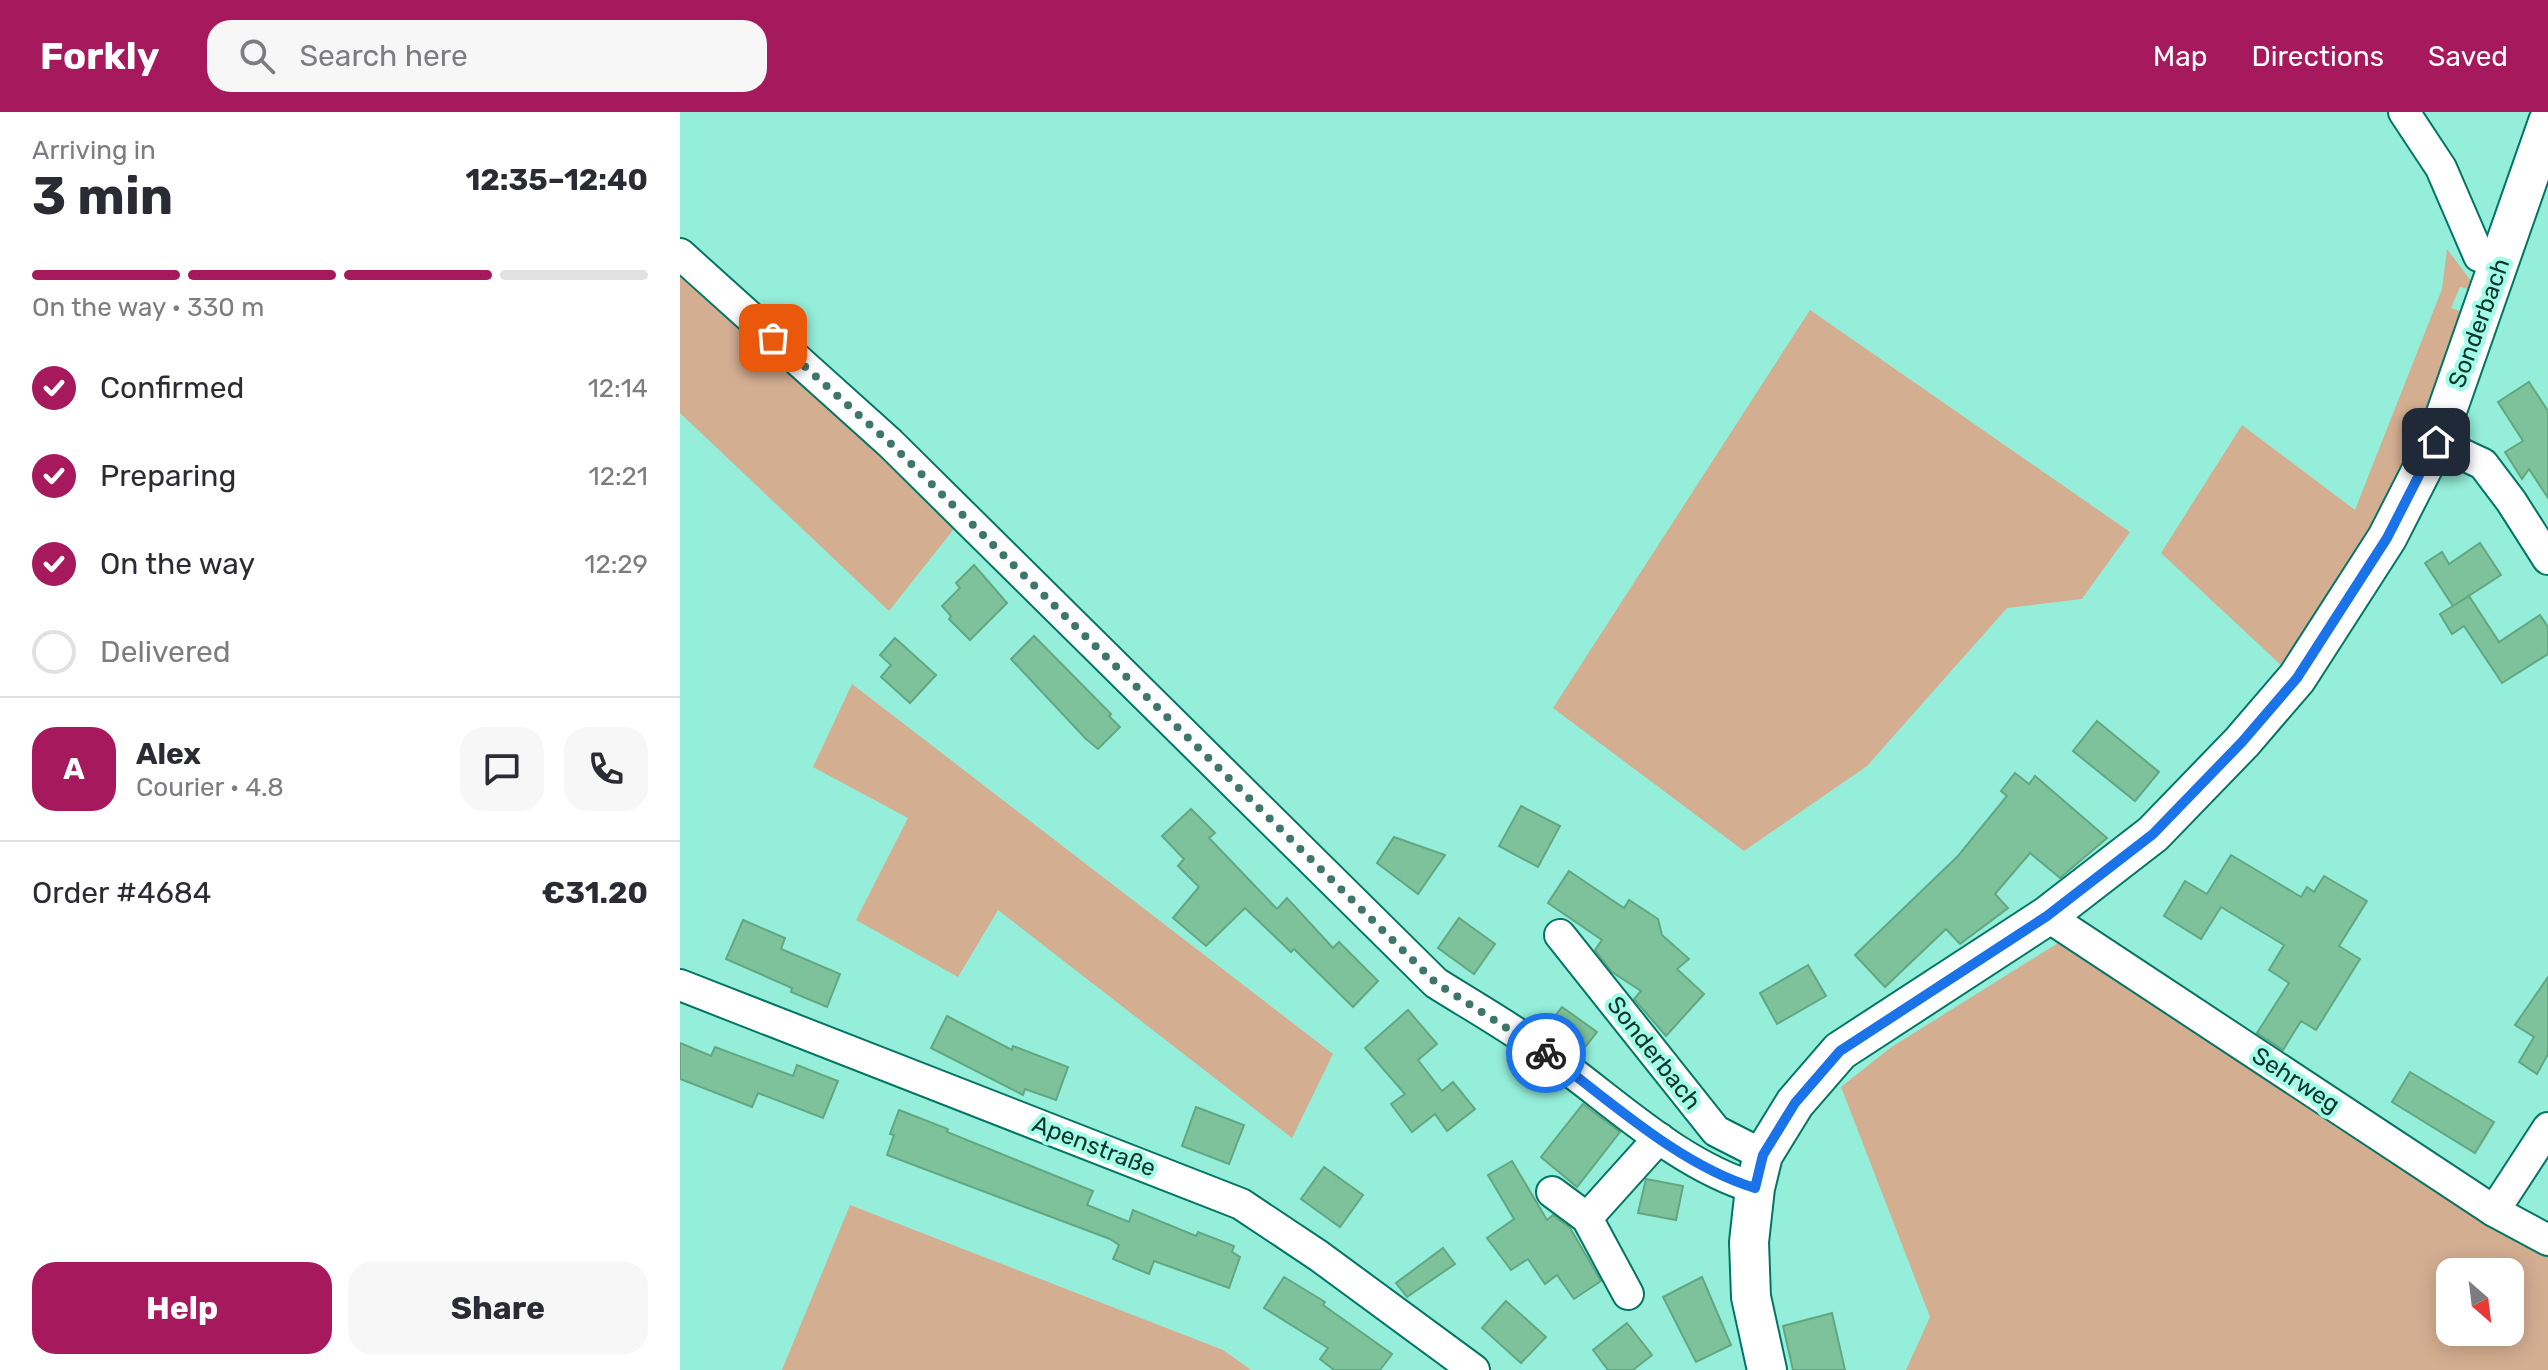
<!DOCTYPE html>
<html lang="en">
<head>
<meta charset="utf-8">
<style>
  body { margin:0; font-family:Rubik,sans-serif; background:#f7f7f7; color:#2b2b33; height:100vh; display:flex; flex-direction:column; font-size:30px; white-space:nowrap }
  * { box-sizing:border-box; margin:0 }
  p { font-size:26px; color:#7c7c81 }
  .icon { flex:none; width:44px; height:44px; fill:none; stroke:currentColor; stroke-width:2; stroke-linecap:round; stroke-linejoin:round }
  .map { position:relative; flex:1; overflow:hidden }
  .drawer { display:flex; flex-direction:column; background:#fff; width:680px }
  .drawer>* { flex:none }
  .needle { width:52px; rotate:152deg }
  .tools { position:absolute; left:1756px; top:1146px; display:grid; gap:16px }
  .tools a { display:grid; place-items:center; width:88px; height:88px; border-radius:16px; background:#fff; box-shadow:0 4px 20px #0003; font-size:40px }
  .pin { position:absolute; display:grid; place-items:center; width:68px; height:68px; color:#fff; margin:-34px; border-radius:16px; box-shadow:0 4px 12px #0006 }
  .courier { position:absolute; display:grid; place-items:center; width:80px; height:80px; margin:-40px; border:6px solid #1a73e8; border-radius:50%; background:#fff; color:#222; box-shadow:0 2px 10px #0007 }
  .overview em { font-style:normal; font-weight:700 }
  .overview div { display:flex; flex-direction:column-reverse }
  .overview { display:flex; align-items:center; justify-content:space-between; height:136px; padding:0 32px }
  h1 { font-size:52px; font-weight:700; line-height:60px }
  .bar { display:grid; grid-template-columns:repeat(4,1fr); gap:12px 8px; align-content:center; height:96px; padding:0 32px }
  .bar i { height:10px; border-radius:6px; background:#e1e1e2 }
  .bar .on { background:#a6195d }
  .bar p { grid-column:span 4 }
  .line { display:flex; align-items:center; gap:20px; padding:0 32px; border-top:2px solid #e1e1e2 }
  .line div { flex:1 }
  .round { display:grid; place-items:center; flex:none; width:84px; height:84px; border-radius:24px; background:#f7f7f7 }
  ol { padding:0 32px; list-style:none }
  li { display:flex; align-items:center; gap:24px; height:88px }
  li p { margin-inline-start:auto }
  li .icon { padding:8px; border-radius:50%; background:#a6195d; color:#fff; stroke-width:4 }
  li:last-child { color:#7c7c81 }
  li i { width:44px; height:44px; border:4px solid #e1e1e2; border-radius:50% }
  .cta { display:flex; gap:16px; margin-top:auto; padding:16px 32px }
  .cta a { flex:1; height:92px; border-radius:24px; background:#a6195d; color:#fff; font-size:32px; font-weight:700; line-height:92px; text-align:center }
  .cta a+a { background:#f7f7f7; color:#2b2b33 }
  header { display:flex; align-items:center; gap:48px; box-sizing:border-box; height:112px; padding:0 40px; background:#a6195d; color:#fff }
  header strong { font-size:38px }
  nav { display:flex; gap:44px; margin-inline-start:auto; font-size:28px }
  .search { width:560px; height:72px; background:#f7f7f7; display:flex; align-items:center; gap:20px; box-sizing:border-box; padding:0 28px; border-radius:24px; color:#7c7c81; font-size:30px }
  main { display:flex; flex:1; min-height:0 }
  .map>svg:first-child { display:block }
  .green { fill:#d4ae91; fill-rule:evenodd }
  .building { fill:#7ec29b; stroke:#62a781; stroke-width:2 }
  .lines { fill:none; stroke-linecap:round; stroke-linejoin:round }
  .minor-casing { stroke:#037564; stroke-width:34 }
  .tertiary-casing { stroke:#037564; stroke-width:42 }
  .minor { stroke:#fff; stroke-width:30 }
  .tertiary { stroke:#fff; stroke-width:38 }
  .done { stroke:#3e766a; stroke-width:8; stroke-dasharray:0 14.4 }
  .route { stroke:#1a73e8; stroke-width:10 }
  .labels { text-anchor:middle; dominant-baseline:central; stroke-width:8; stroke-linejoin:round; paint-order:stroke }
  .street-label { font-size:24px; fill:#0f362e; stroke:#a1fce8 }
</style>
</head>
<body>
<header>
<strong>Forkly</strong>
<div class="search"><svg class="icon" aria-label="search" viewBox="0 0 24 24"><circle cx="10" cy="10" r="6"/><path d="M15 15l6 6"/></svg>Search here</div>
<nav><a>Map</a><a>Directions</a><a>Saved</a></nav>
</header>
<main>
<section class="drawer">
<div class="overview"><div><h1>3 min</h1><p>Arriving in</p></div><em>12:35–12:40</em></div>
<div class="bar"><i class="on"></i><i class="on"></i><i class="on"></i><i></i><p>On the way · 330 m</p></div>
<ol>
<li><svg class="icon" aria-label="check" viewBox="0 0 24 24"><path d="M5 12l5 5 9-10"/></svg>Confirmed<p>12:14</p></li>
<li><svg class="icon" aria-label="check" viewBox="0 0 24 24"><path d="M5 12l5 5 9-10"/></svg>Preparing<p>12:21</p></li>
<li><svg class="icon" aria-label="check" viewBox="0 0 24 24"><path d="M5 12l5 5 9-10"/></svg>On the way<p>12:29</p></li>
<li><i></i>Delivered</li>
</ol>
<div class="line" style="height:144px"><b class="round" style="background:#a6195d;color:#fff">A</b><div><b>Alex</b><p>Courier · 4.8</p></div><a class="round"><svg class="icon" aria-label="chat" viewBox="0 0 24 24"><path d="M4 5h16v11H9l-5 4z"/></svg></a><a class="round"><svg class="icon" aria-label="phone" viewBox="0 0 24 24"><path d="M5 4h4l2 5-3 2q2 4 5 5l2-3 5 2v4C11 20 4 13 5 4z"/></svg></a></div>
<div class="line" style="height:104px"><div>Order #4684</div><b>€31.20</b></div>
<div class="cta"><a>Help</a><a>Share</a></div>
</section>
<div class="map">
<svg width="1868" height="1258" viewBox="0 0 1868 1258">
  <rect width="100%" height="100%" fill="#94eeda"/>
  <g class="green">
    <path d="M 1767,137 L 1797,177 L 1796,179 L 1780,175 L 1771,196 L 1788,202 L 1744,325 L 1696,415 L 1604,556 L 1481,441 L 1562,313 L 1675,398 L 1762,177 Z"/>
    <path d="M 0,156 L 277,413 L 209,499 L 0,301 Z"/>
    <path d="M 1130,198 L 1450,420 L 1402,487 L 1327,496 L 1187,654 L 1064,739 L 873,596 Z"/>
    <path d="M 172,572 L 653,942 L 612,1026 L 318,798 L 278,865 L 176,808 L 228,706 L 133,655 Z"/>
    <path d="M 1383,828 L 1868,1136 L 1868,1258 L 1226,1258 L 1250,1205 L 1161,975 L 1210,936 ZM 1770,1160 L 1830,1160 L 1830,1220 L 1770,1220 Z"/>
    <path d="M 170,1093 L 543,1238 L 571,1258 L 102,1258 Z"/>
  </g>
  <g class="building">
    <path d="M 1849,270 L 1868,299 L 1868,386 L 1849,357 L 1842,367 L 1825,340 L 1843,329 L 1818,290 Z"/>
    <path d="M 1800,431 L 1821,463 L 1773,494 L 1745,451 L 1762,440 L 1769,452 Z"/>
    <path d="M 294,453 L 327,491 L 290,528 L 269,507 L 271,504 L 262,494 L 280,476 L 276,471 Z"/>
    <path d="M 1789,484 L 1819,530 L 1860,503 L 1868,515 L 1868,542 L 1822,571 L 1784,514 L 1772,522 L 1760,502 Z"/>
    <path d="M 354,524 L 431,602 L 429,604 L 440,615 L 418,637 L 406,627 L 331,547 Z"/>
    <path d="M 215,526 L 256,563 L 230,591 L 201,565 L 211,553 L 200,543 Z"/>
    <path d="M 1417,609 L 1479,660 L 1455,689 L 1393,639 Z"/>
    <path d="M 1335,661 L 1349,672 L 1355,664 L 1427,726 L 1380,766 L 1350,741 L 1315,782 L 1328,796 L 1280,832 L 1266,817 L 1205,875 L 1175,843 L 1278,744 L 1327,684 L 1321,679 Z"/>
    <path d="M 841,694 L 880,714 L 858,755 L 819,734 Z"/>
    <path d="M 511,697 L 535,721 L 529,726 L 597,797 L 607,786 L 653,836 L 659,830 L 698,869 L 673,895 L 614,837 L 611,840 L 565,796 L 526,834 L 493,806 L 519,775 L 498,754 L 504,747 L 482,724 Z"/>
    <path d="M 714,725 L 765,743 L 738,782 L 697,751 Z"/>
    <path d="M 1551,743 L 1621,785 L 1627,775 L 1634,780 L 1644,764 L 1687,789 L 1659,834 L 1680,847 L 1636,918 L 1621,909 L 1603,938 L 1577,921 L 1609,871 L 1589,858 L 1604,833 L 1541,795 L 1521,827 L 1484,804 L 1505,769 L 1527,782 Z"/>
    <path d="M 889,759 L 944,796 L 949,788 L 978,807 L 982,823 L 1009,847 L 997,857 L 1024,882 L 986,924 L 954,887 L 961,879 L 932,860 L 915,838 L 922,828 L 868,791 Z"/>
    <path d="M 779,806 L 815,832 L 794,862 L 758,836 Z"/>
    <path d="M 63,808 L 105,826 L 101,837 L 160,862 L 147,895 L 111,880 L 112,876 L 46,847 Z"/>
    <path d="M 1128,853 L 1146,884 L 1097,912 L 1080,881 Z"/>
    <path d="M 1868,865 L 1868,942 L 1857,962 L 1839,950 L 1854,925 L 1835,913 Z"/>
    <path d="M 882,895 L 917,920 L 899,943 L 864,918 Z"/>
    <path d="M 728,898 L 757,932 L 738,948 L 762,979 L 773,970 L 795,997 L 767,1019 L 755,1002 L 732,1020 L 711,992 L 725,982 L 685,936 Z"/>
    <path d="M 267,904 L 332,938 L 333,934 L 388,955 L 376,988 L 345,977 L 343,983 L 251,936 Z"/>
    <path d="M 0,931 L 31,944 L 35,935 L 113,964 L 117,953 L 158,969 L 143,1006 L 78,981 L 72,995 L 0,967 Z"/>
    <path d="M 1730,960 L 1814,1010 L 1795,1041 L 1712,990 Z"/>
    <path d="M 903,992 L 940,1020 L 897,1075 L 861,1045 Z"/>
    <path d="M 516,995 L 564,1013 L 549,1052 L 502,1034 Z"/>
    <path d="M 219,998 L 268,1017 L 267,1020 L 413,1079 L 407,1093 L 449,1110 L 453,1098 L 516,1124 L 518,1120 L 554,1134 L 552,1140 L 560,1145 L 549,1176 L 474,1149 L 469,1162 L 433,1147 L 439,1133 L 430,1127 L 207,1043 L 214,1023 L 210,1022 Z"/>
    <path d="M 832,1049 L 867,1108 L 873,1103 L 890,1116 L 921,1169 L 894,1187 L 877,1163 L 865,1172 L 848,1147 L 831,1158 L 807,1126 L 834,1107 L 808,1063 Z"/>
    <path d="M 644,1055 L 683,1083 L 660,1115 L 621,1087 Z"/>
    <path d="M 966,1067 L 1003,1074 L 996,1108 L 958,1101 Z"/>
    <path d="M 763,1136 L 775,1152 L 727,1185 L 716,1171 Z"/>
    <path d="M 604,1165 L 645,1190 L 643,1193 L 712,1242 L 700,1258 L 654,1258 L 640,1247 L 648,1236 L 584,1196 Z"/>
    <path d="M 1022,1165 L 1051,1233 L 1016,1250 L 983,1185 Z"/>
    <path d="M 826,1189 L 866,1225 L 841,1251 L 802,1216 Z"/>
    <path d="M 1152,1201 L 1165,1258 L 1113,1258 L 1103,1214 Z"/>
    <path d="M 947,1211 L 972,1243 L 953,1258 L 928,1258 L 913,1238 Z"/>
  </g>
  <g class="lines">
    <defs>
      <g id="minor">
        <path d="M 1724,0 L 1761,56 L 1799,144 L 1820,151"/>
        <path d="M 0,142 L 210,331 L 756,871 C 791,893 826,913 860,937 C 929,984 993,1051 1075,1076"/>
        <path d="M 1756,330 L 1803,352 L 1831,389 L 1868,447"/>
        <path d="M 1367,804 L 1814,1099 L 1868,1128"/>
        <path d="M 880,823 L 1036,1019 L 1083,1043"/>
        <path d="M 0,873 L 561,1092 L 639,1144 L 794,1258"/>
        <path d="M 872,1080 L 907,1106 L 948,1182"/>
        <path d="M 1814,1099 L 1868,1016"/>
        <path d="M 907,1106 L 979,1026"/>
      </g>
      <path id="tertiary" d="M 1087,1258 L 1071,1185 L 1069,1130 L 1075,1076 L 1083,1043 L 1115,991 L 1160,939 L 1367,804 L 1473,722 L 1562,630 L 1617,566 L 1707,426 L 1756,330 L 1868,10"/>
    </defs>
    <use href="#minor" class="minor-casing"/>
    <use href="#tertiary" class="tertiary-casing"/>
    <use href="#minor" class="minor"/>
    <use href="#tertiary" class="tertiary"/>
  </g>
  <g class="lines">
    <path class="done" d="M 93,226 L 210,331 L 756,871 L 866,941"/>
    <path class="route" d="M 866,941 C 929,988 999,1053 1075,1076 L 1083,1043 L 1115,991 L 1160,939 L 1367,804 L 1473,722 L 1562,630 L 1617,566 L 1707,426 L 1756,330"/>
  </g>
  <g class="labels">
    <g class="street-label">
      <text transform="translate(1799 211) rotate(-70)">Sonderbach</text>
      <text transform="translate(974 941) rotate(52)">Sonderbach</text>
      <text transform="translate(1616 968) rotate(33)">Sehrweg</text>
      <text transform="translate(414 1034) rotate(21)">Apenstraße</text>
    </g>
  </g>
</svg>
<div class="tools">
<a><svg class="needle" viewBox="-14 -14 28 28"><path d="M0-13l5 13h-10z" fill="#e53935"/><path d="M0 13l5-13h-10z" fill="#7c7c81"/></svg></a>
</div>
<div class="pin" style="left:93px;top:226px;background:#ea580c"><svg class="icon" aria-label="bag" viewBox="0 0 24 24"><path d="M5 8h14l-1 12H6zM9 8a3 3 0 0 1 6 0"/></svg></div>
<div class="pin" style="left:1756px;top:330px;background:#1f2937"><svg class="icon" aria-label="home" viewBox="0 0 24 24"><path d="M3 11l9-7 9 7M6 9v11h12V9"/></svg></div>
<div class="courier" style="left:866px;top:941px"><svg class="icon" aria-label="bike" viewBox="0 0 24 24"><circle cx="6" cy="16" r="4"/><circle cx="18" cy="16" r="4"/><path d="M6 16l4-8h5l3 8M10 8l3 8H6M13 5h3"/></svg></div>
</div>
</main>
</body>
</html>
